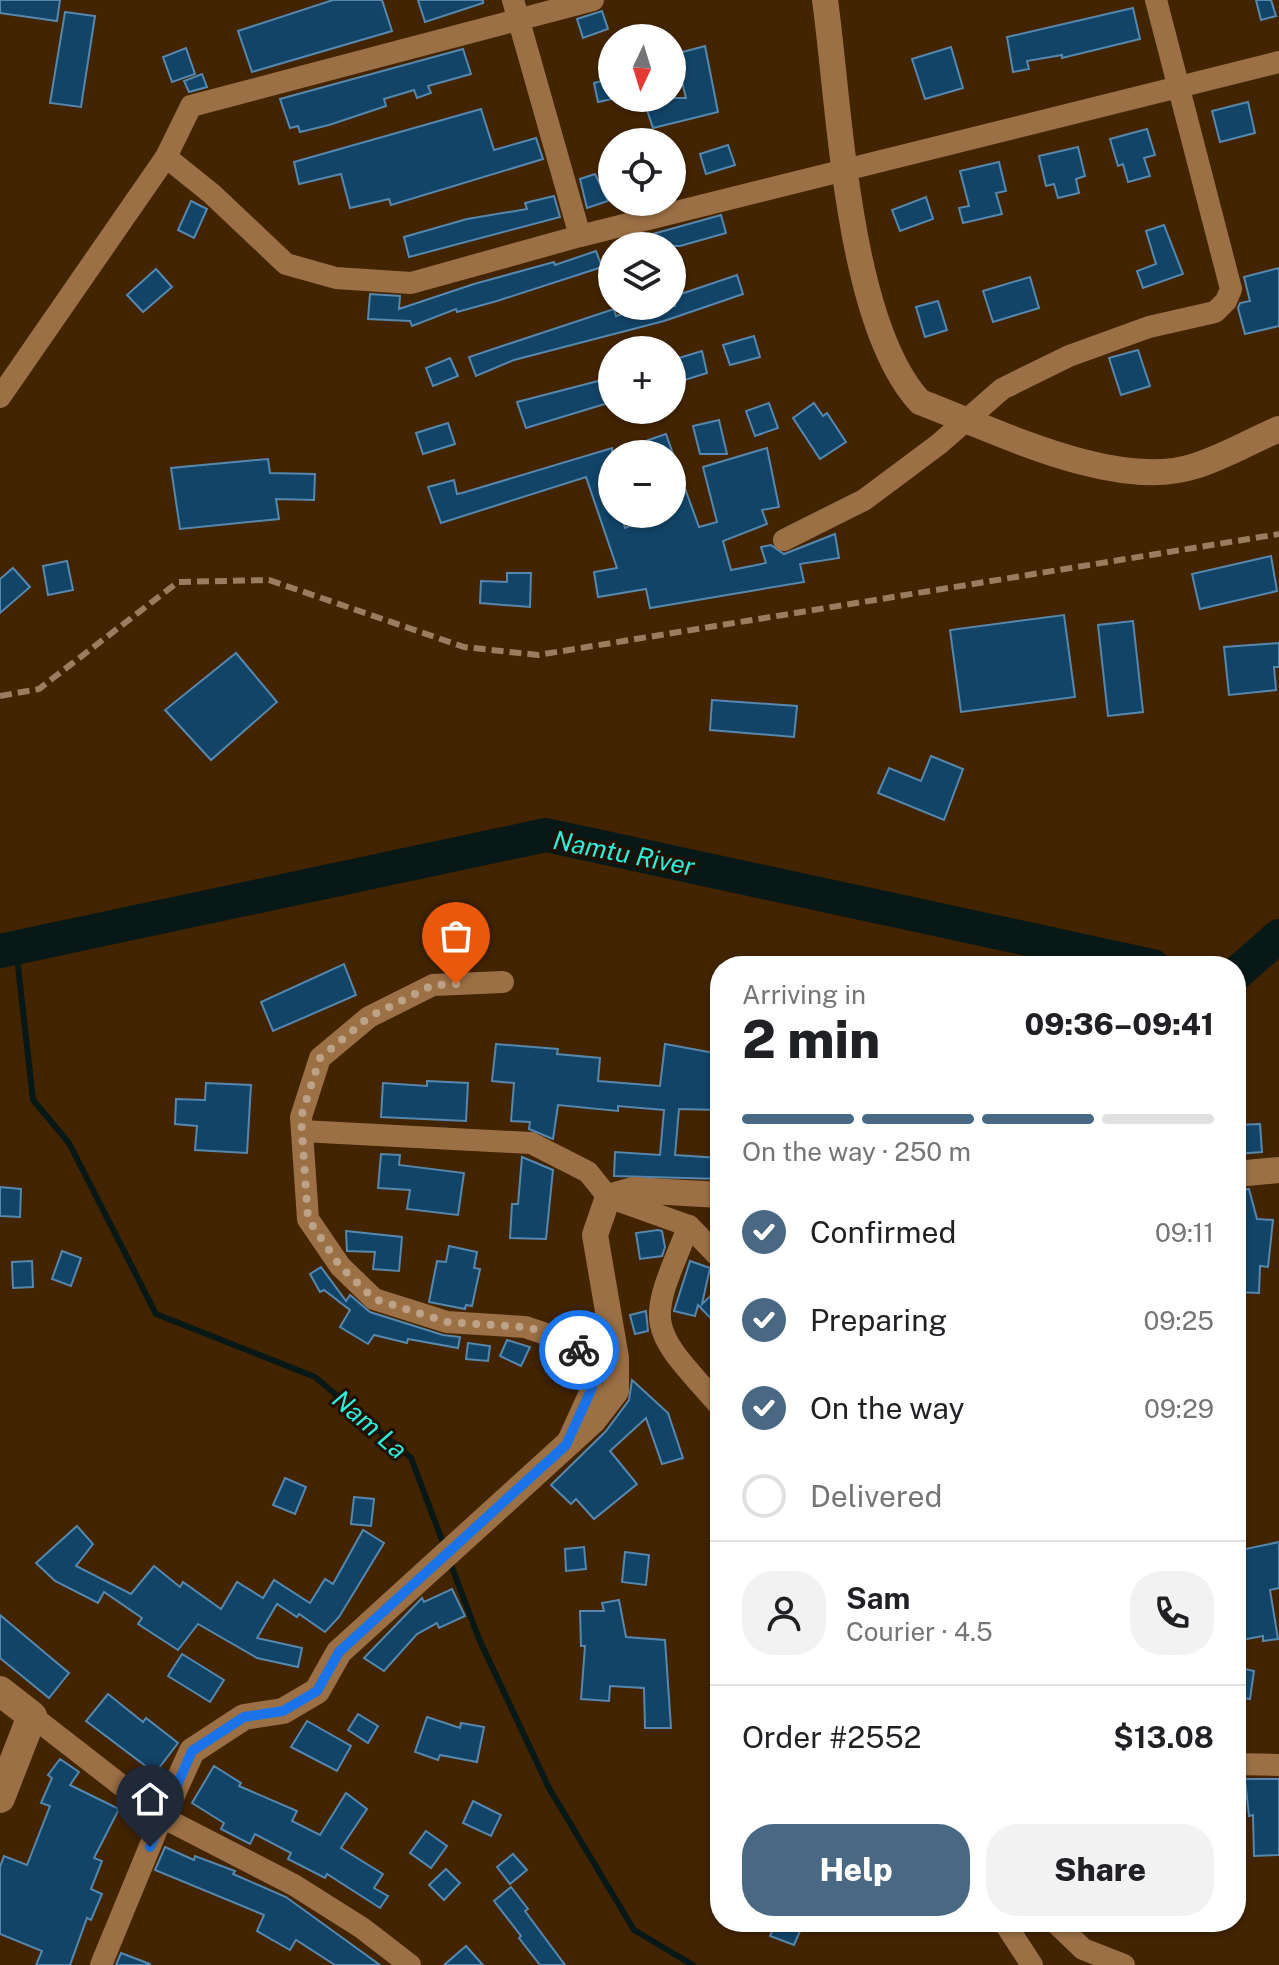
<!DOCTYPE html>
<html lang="en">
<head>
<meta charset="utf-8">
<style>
  body { margin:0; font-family:"Public Sans",sans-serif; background:#f2f2f2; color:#202124; height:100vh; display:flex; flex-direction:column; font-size:30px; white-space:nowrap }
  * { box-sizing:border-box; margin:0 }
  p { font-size:26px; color:#757577 }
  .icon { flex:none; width:44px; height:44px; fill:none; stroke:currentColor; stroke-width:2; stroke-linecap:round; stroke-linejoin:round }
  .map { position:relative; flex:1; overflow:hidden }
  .side { position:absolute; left:710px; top:956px; width:536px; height:976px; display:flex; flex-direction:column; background:#fff; border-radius:32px; box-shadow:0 2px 6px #0004 }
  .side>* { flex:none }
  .needle { width:52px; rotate:184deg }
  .fabs { position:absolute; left:598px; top:24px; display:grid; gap:16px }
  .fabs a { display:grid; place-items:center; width:88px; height:88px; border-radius:50%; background:#fff; box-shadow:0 2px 6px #0004; font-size:40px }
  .pin { position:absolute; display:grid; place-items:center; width:68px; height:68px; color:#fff; margin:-82px -34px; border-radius:50% 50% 50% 0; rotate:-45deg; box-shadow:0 0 8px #0007 }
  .pin .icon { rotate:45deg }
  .courier { position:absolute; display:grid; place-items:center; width:80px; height:80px; margin:-40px; border:6px solid #1a73e8; border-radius:50%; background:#fff; color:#222; box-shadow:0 2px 10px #0007 }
  .headline em { font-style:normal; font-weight:800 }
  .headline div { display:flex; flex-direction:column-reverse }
  .headline { display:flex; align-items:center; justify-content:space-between; height:136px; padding:0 32px }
  h1 { font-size:52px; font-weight:800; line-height:60px }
  .bar { display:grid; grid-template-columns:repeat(4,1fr); gap:12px 8px; align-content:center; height:96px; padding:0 32px }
  .bar i { height:10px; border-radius:6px; background:#e0e0e0 }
  .bar .current { background:#486883 }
  .bar p { grid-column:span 4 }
  .line { display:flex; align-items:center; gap:20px; padding:0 32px; border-top:2px solid #e0e0e0 }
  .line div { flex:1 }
  .round { display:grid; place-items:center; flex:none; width:84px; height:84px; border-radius:32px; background:#f2f2f2 }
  ol { padding:0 32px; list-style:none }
  li { display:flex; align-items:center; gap:24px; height:88px }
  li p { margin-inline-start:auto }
  li .icon { padding:8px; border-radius:50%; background:#486883; color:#fff; stroke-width:4 }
  li:last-child { color:#757577 }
  li i { width:44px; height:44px; border:4px solid #e0e0e0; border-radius:50% }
  .cta { display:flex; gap:16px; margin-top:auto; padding:16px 32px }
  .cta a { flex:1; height:92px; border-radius:32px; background:#486883; color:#fff; font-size:32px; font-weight:800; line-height:92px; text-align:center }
  .cta a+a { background:#f2f2f2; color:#202124 }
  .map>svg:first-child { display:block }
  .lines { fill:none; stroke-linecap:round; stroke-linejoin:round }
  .stream { stroke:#081816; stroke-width:6 }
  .river { stroke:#081816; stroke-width:34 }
  .building { fill:#124468; stroke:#5687af; stroke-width:2 }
  .minor { stroke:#9c7045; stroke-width:22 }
  .tertiary { stroke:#9c7045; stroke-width:26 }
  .secondary { stroke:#9c7045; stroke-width:30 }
  .rail { stroke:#987d5f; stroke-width:6; stroke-dasharray:12 6; stroke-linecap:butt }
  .done { stroke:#bda287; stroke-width:8; stroke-dasharray:0 14.4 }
  .route { stroke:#1a73e8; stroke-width:10 }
  .labels { text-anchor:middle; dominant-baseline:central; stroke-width:6; stroke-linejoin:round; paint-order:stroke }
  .water-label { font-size:26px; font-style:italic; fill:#2beddb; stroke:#211001 }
</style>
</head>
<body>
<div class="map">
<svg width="1279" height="1965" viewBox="0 0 1279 1965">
  <rect width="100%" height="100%" fill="#422401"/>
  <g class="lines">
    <g class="stream">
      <path d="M 16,948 L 33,1100 L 69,1143 L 156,1314 L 315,1377 L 411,1458 L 445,1548"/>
      <path d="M 450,1562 L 479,1639 L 549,1788 L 634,1930 L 693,1965"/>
    </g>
    <g class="river">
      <path d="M 0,951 L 546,835 L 1153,966"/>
      <path d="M 1236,974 L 1279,936"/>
    </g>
  </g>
  <g class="building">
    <path d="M 0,0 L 60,0 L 57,21 L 0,13 Z"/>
    <path d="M 333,0 L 382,0 L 392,31 L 252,72 L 238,31 Z"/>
    <path d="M 418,0 L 483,0 L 483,3 L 425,22 Z"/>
    <path d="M 1256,0 L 1271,0 L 1276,16 L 1261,20 Z"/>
    <path d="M 1133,8 L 1140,39 L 1062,58 L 1062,55 L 1027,61 L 1029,69 L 1013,72 L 1007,37 Z"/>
    <path d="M 602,11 L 608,29 L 583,38 L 577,19 Z"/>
    <path d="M 65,12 L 95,16 L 81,107 L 50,103 Z"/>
    <path d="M 705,46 L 718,112 L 653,128 L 643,98 L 686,98 L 675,54 Z"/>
    <path d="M 951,47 L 963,88 L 925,99 L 912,59 Z"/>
    <path d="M 186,48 L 195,74 L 172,82 L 163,57 Z"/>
    <path d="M 463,49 L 471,74 L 428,86 L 431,93 L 417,98 L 414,90 L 384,99 L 386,106 L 329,125 L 300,132 L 298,126 L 290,128 L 280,99 Z"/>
    <path d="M 202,74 L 207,87 L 189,92 L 184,81 Z"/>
    <path d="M 612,78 L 612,99 L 598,102 L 594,83 Z"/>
    <path d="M 1248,102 L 1255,133 L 1220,142 L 1212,111 Z"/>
    <path d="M 481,109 L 494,150 L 536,138 L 543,159 L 391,205 L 389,199 L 350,208 L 341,174 L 299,184 L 294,162 Z"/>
    <path d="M 1147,129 L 1155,155 L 1144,158 L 1150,176 L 1128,182 L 1123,164 L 1118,166 L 1110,139 Z"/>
    <path d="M 728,145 L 735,165 L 706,174 L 700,154 Z"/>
    <path d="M 1078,147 L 1085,176 L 1076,179 L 1079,193 L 1058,198 L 1054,184 L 1046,186 L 1039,156 Z"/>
    <path d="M 999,162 L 1006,191 L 996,193 L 1002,214 L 963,223 L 959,208 L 969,206 L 960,171 Z"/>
    <path d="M 595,174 L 608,201 L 587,208 L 580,179 Z"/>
    <path d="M 554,196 L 560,217 L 409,257 L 404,237 L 467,219 L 527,209 L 525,203 Z"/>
    <path d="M 926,197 L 933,219 L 900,231 L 892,210 Z"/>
    <path d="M 191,201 L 207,209 L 194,238 L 178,230 Z"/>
    <path d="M 721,215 L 726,233 L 680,246 L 625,246 L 624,242 Z"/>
    <path d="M 1164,225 L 1183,274 L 1143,288 L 1137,271 L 1156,264 L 1146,231 Z"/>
    <path d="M 596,251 L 602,267 L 497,301 L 457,312 L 456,309 L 412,326 L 410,321 L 368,319 L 370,294 L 400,296 L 399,309 L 474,284 L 554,262 L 555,265 Z"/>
    <path d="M 1279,268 L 1279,326 L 1245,334 L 1238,308 L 1240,303 L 1250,301 L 1244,277 Z"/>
    <path d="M 156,269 L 172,287 L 143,312 L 127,295 Z"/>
    <path d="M 737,275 L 743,294 L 664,321 L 514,360 L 476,376 L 469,357 L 614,309 L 616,316 L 650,306 L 675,306 L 672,297 Z"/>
    <path d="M 1030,277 L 1039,308 L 993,322 L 983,291 Z"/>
    <path d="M 938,301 L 947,330 L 925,337 L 916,307 Z"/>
    <path d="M 754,336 L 760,357 L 730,365 L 723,345 Z"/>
    <path d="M 1138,350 L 1150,386 L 1121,395 L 1109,358 Z"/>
    <path d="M 702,351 L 707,373 L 675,383 L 672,360 Z"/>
    <path d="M 450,358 L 458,376 L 433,386 L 426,368 Z"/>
    <path d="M 602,380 L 608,403 L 526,428 L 517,402 Z"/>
    <path d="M 769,403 L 778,428 L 755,436 L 746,411 Z"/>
    <path d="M 814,403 L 823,416 L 827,413 L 846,442 L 820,459 L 793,418 Z"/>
    <path d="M 719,420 L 727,454 L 700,454 L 693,426 Z"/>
    <path d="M 448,423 L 455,444 L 423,454 L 416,433 Z"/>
    <path d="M 666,434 L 673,454 L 617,454 L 616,451 Z"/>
    <path d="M 612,448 L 612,514 L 621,514 L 625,528 L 661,514 L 672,514 L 674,458 L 699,527 L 717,522 L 703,467 L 767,448 L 779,507 L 762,510 L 767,524 L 723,541 L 731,570 L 766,563 L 761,547 L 771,545 L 784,554 L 835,534 L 839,558 L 800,564 L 804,582 L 650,608 L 646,589 L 598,597 L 594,572 L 617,568 L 586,477 L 441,523 L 428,487 L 454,480 L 457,494 L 462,493 Z"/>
    <path d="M 268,459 L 270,473 L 315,474 L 314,500 L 276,499 L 279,519 L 180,529 L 171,468 Z"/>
    <path d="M 1271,556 L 1277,591 L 1200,609 L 1192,574 Z"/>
    <path d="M 67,561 L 73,590 L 48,595 L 43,566 Z"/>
    <path d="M 13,568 L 30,587 L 0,613 L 0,579 Z"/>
    <path d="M 507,573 L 531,573 L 530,607 L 480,603 L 481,581 L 507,582 Z"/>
    <path d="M 1064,615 L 1075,697 L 961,712 L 950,630 Z"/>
    <path d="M 1133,621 L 1143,712 L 1108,716 L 1098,625 Z"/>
    <path d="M 1279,643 L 1279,667 L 1274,667 L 1276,690 L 1229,695 L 1224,647 Z"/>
    <path d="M 236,653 L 277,702 L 211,760 L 165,710 Z"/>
    <path d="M 712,700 L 797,706 L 794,737 L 710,730 Z"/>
    <path d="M 931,756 L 963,769 L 944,820 L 878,793 L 889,768 L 921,781 Z"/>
    <path d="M 344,964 L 356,995 L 273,1031 L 261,1002 Z"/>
    <path d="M 496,1044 L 558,1049 L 557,1054 L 600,1058 L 598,1081 L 660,1086 L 665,1044 L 720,1054 L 720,1110 L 679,1109 L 675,1155 L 720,1158 L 720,1179 L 614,1176 L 615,1152 L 660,1155 L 664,1110 L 618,1106 L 618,1111 L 558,1105 L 553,1139 L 529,1129 L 530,1122 L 511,1121 L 514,1083 L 492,1081 Z"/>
    <path d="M 427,1081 L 468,1083 L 466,1121 L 381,1117 L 383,1083 L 427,1086 Z"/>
    <path d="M 206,1083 L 251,1085 L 247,1153 L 195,1150 L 197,1126 L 175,1124 L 176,1099 L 205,1100 Z"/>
    <path d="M 1260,1124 L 1262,1152 L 1236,1154 L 1236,1125 Z"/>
    <path d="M 381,1154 L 400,1155 L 399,1165 L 464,1173 L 458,1215 L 407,1209 L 410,1190 L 378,1188 Z"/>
    <path d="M 522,1157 L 553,1170 L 546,1239 L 510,1238 L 512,1204 L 518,1204 Z"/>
    <path d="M 0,1187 L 21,1189 L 20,1217 L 0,1216 Z"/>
    <path d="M 1249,1189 L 1257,1219 L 1273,1220 L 1268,1267 L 1260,1266 L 1259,1293 L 1236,1292 L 1236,1190 Z"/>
    <path d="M 658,1230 L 662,1231 L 665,1247 L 662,1256 L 640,1259 L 636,1233 Z"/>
    <path d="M 346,1231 L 402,1237 L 399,1271 L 373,1269 L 375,1252 L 347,1251 Z"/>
    <path d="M 449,1246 L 477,1252 L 474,1268 L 480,1269 L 472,1306 L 466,1305 L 465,1309 L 429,1302 L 437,1261 L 446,1262 Z"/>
    <path d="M 62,1251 L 81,1258 L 71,1286 L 52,1279 Z"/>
    <path d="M 32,1261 L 33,1287 L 13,1288 L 12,1262 Z"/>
    <path d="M 690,1261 L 710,1268 L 702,1304 L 720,1287 L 720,1328 L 698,1305 L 695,1316 L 674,1311 Z"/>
    <path d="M 321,1267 L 346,1301 L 350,1295 L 370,1312 L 443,1335 L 460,1337 L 458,1348 L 408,1339 L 407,1343 L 374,1335 L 368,1344 L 340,1327 L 350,1310 L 324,1290 L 320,1292 L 310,1274 Z"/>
    <path d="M 646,1311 L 648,1331 L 635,1334 L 630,1315 Z"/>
    <path d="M 507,1340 L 530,1347 L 521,1366 L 500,1356 Z"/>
    <path d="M 468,1343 L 490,1346 L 488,1361 L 466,1359 Z"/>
    <path d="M 632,1380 L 668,1413 L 683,1458 L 662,1464 L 646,1418 L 610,1451 L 637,1484 L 594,1519 L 576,1499 L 571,1504 L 551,1485 L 606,1431 L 629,1400 Z"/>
    <path d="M 285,1478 L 306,1487 L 295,1514 L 273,1505 Z"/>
    <path d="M 354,1497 L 374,1499 L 371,1526 L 351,1524 Z"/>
    <path d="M 77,1526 L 93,1544 L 76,1566 L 131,1594 L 154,1566 L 180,1587 L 183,1582 L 221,1609 L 237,1582 L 263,1598 L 274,1580 L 310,1603 L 325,1579 L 333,1584 L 363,1530 L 384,1543 L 339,1617 L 325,1632 L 299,1614 L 297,1617 L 277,1604 L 257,1638 L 302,1648 L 298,1667 L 257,1658 L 198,1624 L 178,1650 L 138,1624 L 142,1618 L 104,1592 L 98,1603 L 55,1581 L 36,1563 Z"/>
    <path d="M 1279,1542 L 1279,1588 L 1270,1590 L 1278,1639 L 1263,1641 L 1263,1636 L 1236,1641 L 1236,1551 Z"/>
    <path d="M 584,1547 L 586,1569 L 566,1571 L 565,1549 Z"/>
    <path d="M 625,1552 L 649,1555 L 646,1585 L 622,1582 Z"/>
    <path d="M 452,1589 L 465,1616 L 439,1628 L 437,1623 L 417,1634 L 384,1671 L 364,1658 L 422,1598 L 424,1602 Z"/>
    <path d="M 619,1600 L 626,1637 L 665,1640 L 671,1728 L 645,1728 L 644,1688 L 610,1686 L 609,1701 L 581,1699 L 585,1646 L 581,1646 L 580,1611 L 604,1611 L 602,1603 Z"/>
    <path d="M 0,1615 L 69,1673 L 49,1698 L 0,1658 Z"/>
    <path d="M 182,1654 L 224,1680 L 210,1702 L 168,1676 Z"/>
    <path d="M 1236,1667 L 1254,1671 L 1250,1699 L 1236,1697 Z"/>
    <path d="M 108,1694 L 143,1722 L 146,1718 L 178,1743 L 155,1773 L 86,1721 Z"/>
    <path d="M 358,1714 L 378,1726 L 368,1743 L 348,1730 Z"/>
    <path d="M 427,1717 L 460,1728 L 461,1723 L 484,1727 L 477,1762 L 440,1755 L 438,1760 L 415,1752 Z"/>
    <path d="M 307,1721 L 351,1746 L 337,1771 L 291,1747 Z"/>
    <path d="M 60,1759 L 79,1772 L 70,1785 L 119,1809 L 94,1858 L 102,1861 L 91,1889 L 102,1894 L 91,1920 L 87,1918 L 70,1965 L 36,1965 L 42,1951 L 0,1934 L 0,1867 L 4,1856 L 27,1865 L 50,1806 L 41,1803 L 52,1778 L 48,1775 Z"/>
    <path d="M 214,1766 L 241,1783 L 239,1786 L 297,1811 L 292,1821 L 320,1835 L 346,1793 L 367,1809 L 341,1848 L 383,1874 L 374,1888 L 388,1896 L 380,1908 L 327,1874 L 325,1878 L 288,1859 L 291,1853 L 255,1834 L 250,1844 L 221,1829 L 224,1823 L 192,1803 Z"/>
    <path d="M 1245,1779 L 1279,1779 L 1279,1855 L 1254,1856 L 1253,1815 L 1249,1816 Z"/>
    <path d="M 473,1801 L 501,1815 L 491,1836 L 463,1823 Z"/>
    <path d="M 426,1831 L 447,1846 L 431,1868 L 410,1853 Z"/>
    <path d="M 165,1847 L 194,1860 L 195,1856 L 235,1871 L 233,1874 L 286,1897 L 380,1965 L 335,1965 L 296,1940 L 290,1950 L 257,1931 L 264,1915 L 155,1870 Z"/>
    <path d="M 513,1854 L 527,1870 L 510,1884 L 497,1867 Z"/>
    <path d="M 446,1869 L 460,1883 L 444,1900 L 429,1885 Z"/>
    <path d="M 511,1887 L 528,1909 L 525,1911 L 565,1965 L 540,1965 L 519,1938 L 521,1936 L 494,1901 Z"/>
    <path d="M 776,1922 L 804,1922 L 794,1945 L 770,1936 Z"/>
    <path d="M 466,1946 L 483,1965 L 444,1965 Z"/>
    <path d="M 121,1953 L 150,1964 L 150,1965 L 116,1965 Z"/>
  </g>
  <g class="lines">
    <g class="minor">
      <path d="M 513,0 L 580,236"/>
      <path d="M 166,157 L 212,194 L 286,264 L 336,278 L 411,283 L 580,236 L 1279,62"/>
      <path d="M 0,397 L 166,157 L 191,106 L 593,0"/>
      <path d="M 784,540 L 864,500 L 939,444 L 1002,389 L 1069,356 L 1149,327 L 1215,312 L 1226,301 L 1231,289 L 1156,0"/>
      <path d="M 503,982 L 433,985 L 369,1017 L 320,1058 L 301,1117 L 308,1219 L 340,1266 L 374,1299 L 447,1322 L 525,1327 L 573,1343 L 589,1363 L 592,1388 L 567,1443"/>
      <path d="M 302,1131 L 531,1143 L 588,1172 L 608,1197 L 689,1226 L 720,1258"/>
      <path d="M 689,1226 C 646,1328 646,1324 720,1406"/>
      <path d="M 32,1716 L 162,1817 L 294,1885 L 362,1928 L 410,1965"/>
      <path d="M 1236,1764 L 1279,1765"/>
      <path d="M 1004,1922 L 1032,1965"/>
      <path d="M 1055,1922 L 1083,1949 L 1124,1965"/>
      <path d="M 101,1965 L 162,1817"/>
    </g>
    <g class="tertiary">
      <path d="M 825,0 C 840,108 847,323 920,402 C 995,430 1116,492 1195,466 C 1224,457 1251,441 1279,429"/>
      <path d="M 1236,1174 L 1279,1170"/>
      <path d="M 162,1817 L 192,1751 L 244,1717 L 283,1711 L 317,1691 L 339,1652 L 593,1421 L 616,1391 L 616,1358 L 595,1235 L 608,1197 L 633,1190 L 720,1195"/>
    </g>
    <path class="secondary" d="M 0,1691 L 32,1716 L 0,1798"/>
    <path class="rail" d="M 0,696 L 39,689 L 178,582 L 269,580 L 464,647 L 538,655 L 1279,534"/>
  </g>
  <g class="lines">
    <path class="done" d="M 456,984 L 433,985 L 369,1017 L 320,1058 L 301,1117 L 308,1219 L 340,1266 L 374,1299 L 447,1322 L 525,1327 L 556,1334 L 573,1343 L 579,1350"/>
    <path class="route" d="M 150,1847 L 192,1751 L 244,1717 L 283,1711 L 317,1691 L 339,1652 L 566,1445 L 592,1388 L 589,1363 L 579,1350"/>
  </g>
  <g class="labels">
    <g class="water-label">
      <text transform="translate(624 853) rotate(11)">Namtu River</text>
      <text transform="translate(370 1424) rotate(41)">Nam La</text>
    </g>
  </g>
</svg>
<div class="fabs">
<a><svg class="needle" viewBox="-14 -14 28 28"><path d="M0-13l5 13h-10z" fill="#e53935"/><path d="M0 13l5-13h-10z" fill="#757577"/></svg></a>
<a><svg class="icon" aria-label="locate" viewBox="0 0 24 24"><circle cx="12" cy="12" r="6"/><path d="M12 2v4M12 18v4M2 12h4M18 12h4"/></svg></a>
<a><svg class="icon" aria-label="layers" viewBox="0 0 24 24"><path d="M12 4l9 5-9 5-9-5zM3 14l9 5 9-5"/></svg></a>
<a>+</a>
<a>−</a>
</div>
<div class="pin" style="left:456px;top:984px;background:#ea580c"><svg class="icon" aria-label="bag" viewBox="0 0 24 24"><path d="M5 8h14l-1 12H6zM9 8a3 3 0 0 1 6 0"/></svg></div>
<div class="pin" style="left:150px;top:1847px;background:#1f2937"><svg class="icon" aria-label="home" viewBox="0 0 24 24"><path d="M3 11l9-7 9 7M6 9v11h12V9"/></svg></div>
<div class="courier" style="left:579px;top:1350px"><svg class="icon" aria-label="bike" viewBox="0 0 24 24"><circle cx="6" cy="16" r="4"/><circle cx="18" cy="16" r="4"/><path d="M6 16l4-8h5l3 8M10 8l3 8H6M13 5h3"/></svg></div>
<section class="side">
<div class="headline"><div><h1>2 min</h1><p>Arriving in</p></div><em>09:36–09:41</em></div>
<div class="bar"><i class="current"></i><i class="current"></i><i class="current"></i><i></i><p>On the way · 250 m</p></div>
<ol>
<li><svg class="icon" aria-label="check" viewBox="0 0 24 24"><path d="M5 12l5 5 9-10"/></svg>Confirmed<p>09:11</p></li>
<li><svg class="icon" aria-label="check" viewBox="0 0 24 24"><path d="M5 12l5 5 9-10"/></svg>Preparing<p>09:25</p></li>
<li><svg class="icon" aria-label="check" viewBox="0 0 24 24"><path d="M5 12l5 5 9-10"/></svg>On the way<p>09:29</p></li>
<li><i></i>Delivered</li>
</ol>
<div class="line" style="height:144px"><a class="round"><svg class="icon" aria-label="person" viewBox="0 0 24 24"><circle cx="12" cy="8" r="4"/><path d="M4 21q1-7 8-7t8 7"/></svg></a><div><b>Sam</b><p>Courier · 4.5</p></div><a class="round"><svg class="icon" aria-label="phone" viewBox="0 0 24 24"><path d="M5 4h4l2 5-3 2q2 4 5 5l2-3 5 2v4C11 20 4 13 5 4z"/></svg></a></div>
<div class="line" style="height:104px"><div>Order #2552</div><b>$13.08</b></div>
<div class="cta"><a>Help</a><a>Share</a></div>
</section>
</div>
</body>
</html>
